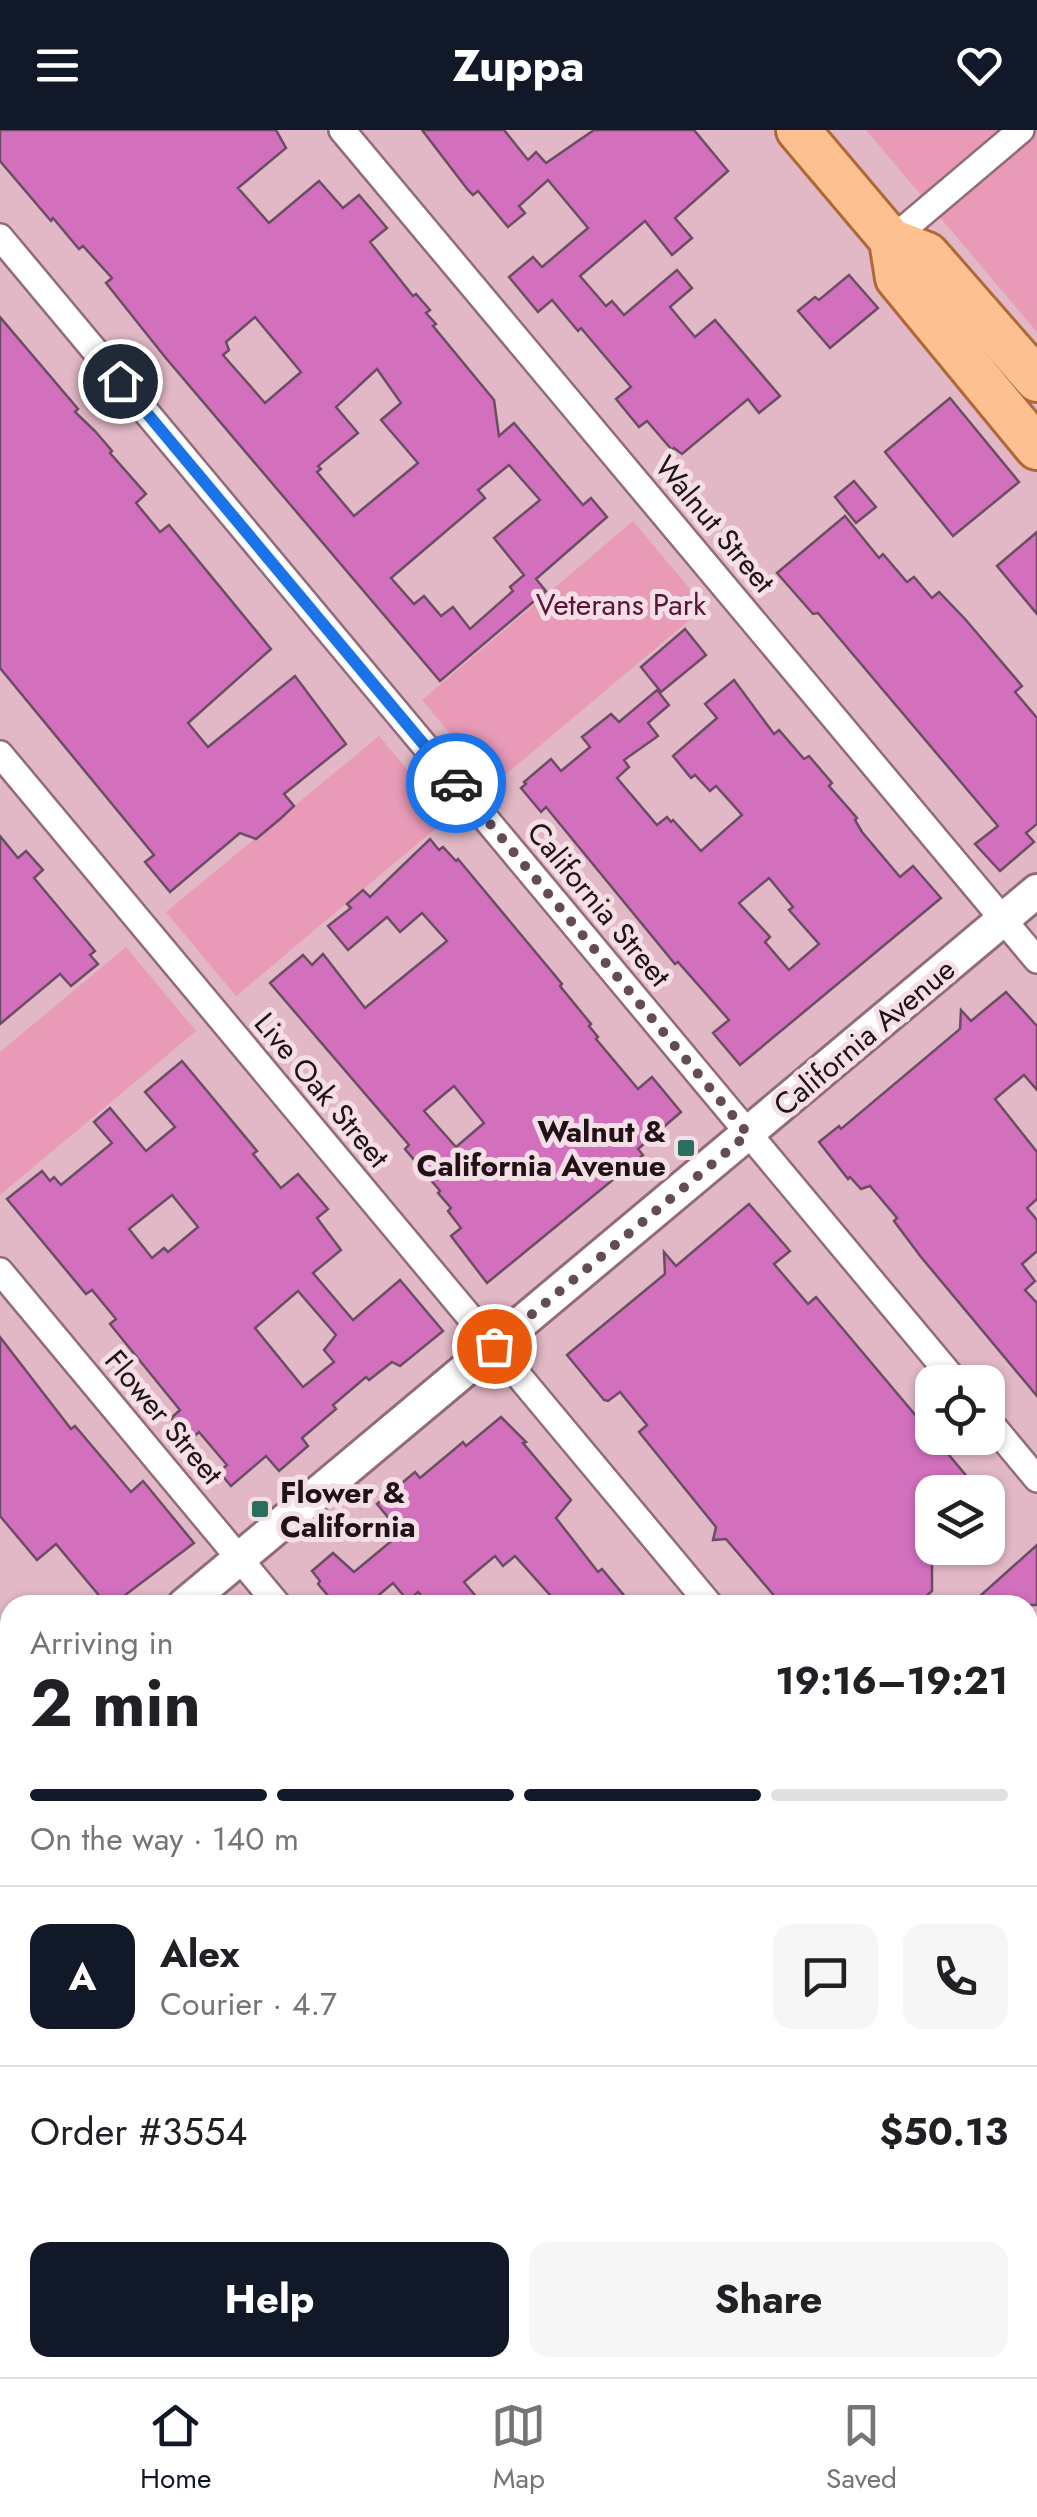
<!DOCTYPE html>
<html lang="en">
<head>
<meta charset="utf-8">
<style>
  body { margin:0; font-family:Jost,sans-serif; background:#f6f6f6; color:#202124; height:100vh; display:flex; flex-direction:column; font-size:38px; white-space:nowrap }
  * { box-sizing:border-box; margin:0 }
  p { font-size:32px; color:#757577 }
  .icon { flex:none; width:55px; height:55px; fill:none; stroke:currentColor; stroke-width:2; stroke-linecap:round; stroke-linejoin:round }
  .map { position:relative; flex:1; overflow:hidden }
  .sheet { position:absolute; left:0px; top:1465px; width:1038px; height:782px; display:flex; flex-direction:column; background:#fff; border-radius:30px 30px 0 0; box-shadow:0 2px 8px #0004 }
  .sheet>* { flex:none }
  .tools { position:absolute; left:915px; top:1235px; display:grid; gap:20px }
  .tools a { display:grid; place-items:center; width:90px; height:90px; border-radius:20px; background:#fff; box-shadow:0 2px 8px #0004; font-size:50px }
  .pin { position:absolute; display:grid; place-items:center; width:85px; height:85px; color:#fff; margin:-42px; border:5px solid #fff; border-radius:50%; box-shadow:0 2px 10px #0007 }
  .courier { position:absolute; display:grid; place-items:center; width:100px; height:100px; margin:-50px; border:8px solid #1a73e8; border-radius:50%; background:#fff; color:#222; box-shadow:0 2px 12px #0007 }
  .summary em { font-style:normal; font-weight:700 }
  .summary div { display:flex; flex-direction:column-reverse }
  .summary { display:flex; align-items:center; justify-content:space-between; height:170px; padding:0 30px }
  h1 { font-size:65px; font-weight:700; line-height:75px }
  .bar { display:grid; grid-template-columns:repeat(4,1fr); gap:15px 10px; align-content:center; height:120px; padding:0 30px }
  .bar i { height:12px; border-radius:8px; background:#e0e0e0 }
  .bar .active { background:#111827 }
  .bar p { grid-column:span 4 }
  .line { display:flex; align-items:center; gap:25px; padding:0 30px; border-top:2px solid #e0e0e0 }
  .line div { flex:1 }
  .round { display:grid; place-items:center; flex:none; width:105px; height:105px; border-radius:20px; background:#f6f6f6 }
  .primary-button { display:flex; gap:20px; margin-top:auto; padding:20px 30px }
  .primary-button a { flex:1; height:115px; border-radius:20px; background:#111827; color:#fff; font-size:40px; font-weight:700; line-height:115px; text-align:center }
  .primary-button a+a { background:#f6f6f6; color:#202124 }
  header { display:flex; justify-content:space-between; align-items:center; height:130px; padding:0 30px; background:#111827; color:#fff; font-size:45px; font-weight:700 }
  .menu { display:flex; justify-content:space-around; align-items:center; height:140px; border-top:2px solid #e0e0e0; background:#fff; font-size:28px; color:#757577 }
  .menu a { display:grid; justify-items:center; gap:5px }
  .menu .active { color:#111827 }
  .map>svg:first-child { display:block }
  .green { fill:#e89ab7 }
  .building { fill:#d270bd; stroke:#6b4d63; stroke-width:2.5; fill-rule:evenodd }
  .lines { fill:none; stroke-linecap:round; stroke-linejoin:round }
  .minor-casing { stroke:#926b79; stroke-width:30 }
  .tertiary-casing { stroke:#926b79; stroke-width:38 }
  .primary-casing { stroke:#af6836; stroke-width:48 }
  .minor { stroke:#fff; stroke-width:25 }
  .tertiary { stroke:#fff; stroke-width:32 }
  .primary { stroke:#fdc191; stroke-width:42 }
  .rail { stroke:#4b373e; stroke-width:8; stroke-dasharray:12 12; stroke-linecap:butt }
  .done { stroke:#644c54; stroke-width:10; stroke-dasharray:0 18 }
  .route { stroke:#1a73e8; stroke-width:12 }
  .poi-dot { fill:#2b6e5f; stroke:#f5dfe6; stroke-width:4 }
  .labels { text-anchor:middle; dominant-baseline:central; stroke-width:10; stroke-linejoin:round; paint-order:stroke }
  .street-label { font-size:30px; fill:#201217; stroke:#f5dfe6 }
  .park-label { font-size:30px; fill:#5c1236; stroke:#f5dfe6 }
  .poi-label { font-size:30px; font-weight:bold; fill:#201217; stroke:#f5dfe6; text-anchor:end }
</style>
</head>
<body>
<header><svg class="icon" aria-label="menu" viewBox="0 0 24 24"><path d="M4 6h16M4 12h16M4 18h16"/></svg>Zuppa<svg class="icon" aria-label="heart" viewBox="0 0 24 24"><path d="M12 20l-8-8c-3-5 5-10 8-4 3-6 11-1 8 4z"/></svg></header>
<div class="map">
<svg width="1037" height="2247" viewBox="0 0 1037 2247">
  <rect width="100%" height="100%" fill="#e2b8c6"/>
  <g class="green">
    <path d="M 866,0 L 1037,0 L 1037,202 Z"/>
    <path d="M 633,391 L 705,477 L 493,655 L 422,570 Z"/>
    <path d="M 379,606 L 448,688 L 236,866 L 166,782 Z"/>
    <path d="M 126,817 L 196,901 L 0,1065 L 0,922 Z"/>
  </g>
  <g class="building">
    <path d="M 0,0 L 276,0 L 286,18 L 238,58 L 269,93 L 319,51 L 343,78 L 359,65 L 387,98 L 370,112 L 413,166 L 416,164 L 430,180 L 426,183 L 436,194 L 433,196 L 494,270 L 499,306 L 514,293 L 583,375 L 591,368 L 607,387 L 536,449 L 546,461 L 440,551 L 165,227 L 106,153 L 112,148 L 83,116 L 79,119 L 53,88 L 51,91 L 0,31 ZM 255,187 L 301,242 L 265,273 L 223,225 L 229,220 L 226,212 ZM 377,239 L 401,273 L 381,290 L 418,333 L 354,386 L 317,342 L 321,339 L 318,336 L 358,303 L 336,277 ZM 509,335 L 540,370 L 494,408 L 524,445 L 510,457 L 513,461 L 470,499 L 453,477 L 441,486 L 424,466 L 414,474 L 391,448 L 485,368 L 478,360 Z"/>
    <path d="M 422,0 L 504,0 L 528,30 L 536,22 L 546,33 L 594,0 L 694,0 L 728,41 L 675,88 L 692,108 L 672,125 L 645,91 L 580,146 L 606,176 L 612,171 L 624,185 L 677,140 L 692,158 L 670,177 L 695,207 L 715,190 L 780,266 L 759,283 L 748,269 L 682,324 L 674,318 L 672,320 L 647,291 L 639,297 L 616,269 L 631,257 L 581,198 L 578,201 L 552,170 L 538,182 L 509,147 L 533,127 L 542,137 L 588,98 L 548,50 L 519,76 L 525,83 L 508,97 L 478,61 L 473,65 L 468,60 Z"/>
    <path d="M 849,145 L 878,178 L 830,218 L 798,181 L 815,167 L 819,170 Z"/>
    <path d="M 0,187 L 78,279 L 75,282 L 95,301 L 112,321 L 110,323 L 146,364 L 136,373 L 160,402 L 169,395 L 271,519 L 188,593 L 208,617 L 295,546 L 346,614 L 284,664 L 294,676 L 280,689 L 256,709 L 240,703 L 170,762 L 145,732 L 154,725 L 0,538 Z"/>
    <path d="M 950,268 L 1019,352 L 953,406 L 885,322 Z"/>
    <path d="M 854,351 L 876,377 L 856,393 L 835,367 Z"/>
    <path d="M 845,386 L 879,428 L 883,424 L 907,452 L 914,447 L 932,468 L 939,462 L 965,489 L 1022,556 L 1015,562 L 1037,588 L 1037,694 L 1026,703 L 1034,712 L 1000,741 L 975,714 L 998,696 L 818,483 L 813,484 L 777,443 Z"/>
    <path d="M 1037,402 L 1037,484 L 997,436 Z"/>
    <path d="M 685,499 L 706,525 L 661,562 L 641,537 Z"/>
    <path d="M 734,550 L 774,604 L 779,600 L 804,629 L 809,626 L 832,653 L 829,656 L 857,688 L 855,690 L 862,702 L 900,747 L 913,736 L 941,768 L 740,935 L 713,903 L 729,890 L 678,832 L 675,834 L 546,677 L 541,682 L 521,658 L 526,654 L 524,652 L 551,629 L 561,641 L 590,617 L 582,607 L 611,584 L 619,592 L 657,560 L 669,575 L 648,593 L 658,606 L 624,630 L 629,637 L 617,648 L 657,695 L 667,687 L 671,692 L 673,690 L 701,721 L 742,685 L 716,656 L 710,661 L 695,645 L 691,648 L 673,626 L 717,588 L 705,574 ZM 769,748 L 793,777 L 789,780 L 819,814 L 789,840 L 765,812 L 770,807 L 739,773 Z"/>
    <path d="M 0,706 L 18,728 L 26,721 L 43,740 L 34,748 L 95,821 L 90,825 L 98,834 L 71,856 L 60,844 L 0,894 Z"/>
    <path d="M 430,709 L 439,720 L 443,717 L 456,731 L 458,729 L 562,854 L 560,856 L 591,894 L 589,896 L 598,907 L 596,909 L 638,959 L 652,947 L 681,982 L 638,1019 L 643,1025 L 487,1153 L 451,1106 L 461,1098 L 448,1081 L 451,1078 L 438,1063 L 440,1061 L 405,1019 L 409,1015 L 270,853 L 303,825 L 312,835 L 323,824 L 365,878 L 447,811 L 422,783 L 400,802 L 387,787 L 348,820 L 328,796 L 351,778 L 347,774 L 363,760 L 370,767 ZM 454,956 L 484,993 L 456,1017 L 424,981 Z"/>
    <path d="M 1006,862 L 1037,896 L 1037,960 L 1024,945 L 995,969 L 1037,1022 L 1037,1069 L 1027,1078 L 1037,1090 L 1037,1121 L 1022,1134 L 1035,1151 L 1025,1160 L 1037,1173 L 1037,1266 L 921,1127 L 894,1091 L 897,1088 L 870,1056 L 861,1059 L 850,1047 L 848,1049 L 819,1012 L 839,996 L 841,999 L 960,899 L 961,880 L 971,891 Z"/>
    <path d="M 182,931 L 257,1021 L 253,1024 L 281,1058 L 298,1044 L 328,1079 L 317,1088 L 341,1120 L 313,1143 L 353,1190 L 400,1150 L 443,1201 L 400,1236 L 392,1232 L 369,1250 L 366,1247 L 333,1275 L 336,1279 L 302,1308 L 308,1316 L 279,1341 L 266,1326 L 231,1356 L 219,1342 L 227,1335 L 199,1302 L 190,1310 L 171,1288 L 180,1280 L 110,1194 L 116,1189 L 92,1160 L 86,1164 L 7,1069 L 42,1041 L 50,1051 L 54,1047 L 61,1055 L 112,1013 L 94,992 L 110,978 L 146,1021 L 175,997 L 145,962 ZM 172,1065 L 198,1097 L 168,1122 L 164,1118 L 152,1128 L 129,1099 ZM 298,1161 L 336,1205 L 324,1220 L 334,1232 L 303,1257 L 255,1198 Z"/>
    <path d="M 749,1074 L 790,1121 L 774,1134 L 808,1174 L 816,1167 L 980,1362 L 932,1362 L 932,1461 L 916,1475 L 782,1475 L 726,1409 L 713,1410 L 716,1397 L 639,1302 L 647,1295 L 620,1262 L 608,1271 L 604,1270 L 567,1225 L 665,1144 L 664,1122 L 676,1136 Z"/>
    <path d="M 0,1207 L 71,1299 L 75,1296 L 131,1362 L 143,1351 L 194,1413 L 112,1475 L 107,1475 L 56,1414 L 37,1430 L 0,1386 Z"/>
    <path d="M 501,1287 L 526,1312 L 523,1313 L 571,1370 L 556,1388 L 598,1442 L 602,1439 L 632,1475 L 559,1475 L 515,1426 L 503,1436 L 495,1426 L 464,1452 L 483,1475 L 429,1475 L 418,1462 L 408,1471 L 393,1453 L 367,1475 L 336,1475 L 318,1454 L 320,1451 L 312,1441 L 333,1423 L 354,1442 L 401,1403 L 377,1374 L 415,1342 L 420,1348 L 463,1312 L 466,1316 Z"/>
    <path d="M 1037,1415 L 1037,1475 L 970,1475 Z"/>
  </g>
  <g class="lines">
    <defs>
      <g id="minor">
        <path d="M 342,0 L 1037,830"/>
        <path d="M 0,107 L 956,1252"/>
        <path d="M 891,110 L 1021,0"/>
        <path d="M 0,624 L 710,1475"/>
        <path d="M 0,1141 L 278,1475"/>
        <path d="M 988,1290 L 1037,1349"/>
        <path d="M 0,1660 L 10,1672"/>
        <path d="M 0,2176 L 10,2188"/>
        <path d="M 52,2238 L 59,2247"/>
        <path d="M 483,2238 L 491,2247"/>
      </g>
      <g id="tertiary">
        <path d="M 184,1475 L 1037,761"/>
        <path d="M 0,1628 L 10,1620"/>
        <path d="M 1028,1697 L 1037,1658"/>
        <path d="M 927,2247 L 929,2238"/>
      </g>
      <g id="primary">
        <path d="M 798,0 L 891,110 L 927,124 L 1037,250"/>
        <path d="M 891,110 L 897,148 L 1037,318"/>
      </g>
    </defs>
    <use href="#minor" class="minor-casing"/>
    <use href="#tertiary" class="tertiary-casing"/>
    <use href="#primary" class="primary-casing"/>
    <use href="#minor" class="minor"/>
    <use href="#tertiary" class="tertiary"/>
    <use href="#primary" class="primary"/>
    <g class="rail">
      <path d="M 1028,2041 L 1037,1989"/>
      <path d="M 997,2247 L 998,2238"/>
    </g>
  </g>
  <g class="lines">
    <path class="done" d="M 456,653 L 748,1004 L 494,1216"/>
    <path class="route" d="M 120,251 L 456,653"/>
  </g>
  <g class="poi-dot">
    <rect x="676" y="1008" width="20" height="20" rx="5"/>
    <rect x="250" y="1369" width="20" height="20" rx="5"/>
  </g>
  <g class="labels">
    <g class="street-label">
      <text transform="translate(715 394) rotate(50)">Walnut Street</text>
      <text transform="translate(599 774) rotate(50)">California Street</text>
      <text transform="translate(864 907) rotate(-40)">California Avenue</text>
      <text transform="translate(322 960) rotate(50)">Live Oak Street</text>
      <text transform="translate(164 1287) rotate(50)">Flower Street</text>
    </g>
    <g class="park-label">
      <text x="621" y="474">Veterans Park</text>
    </g>
    <g class="poi-label">
      <text x="666" y="1001">Walnut &amp;<tspan x="666" dy="34">California Avenue</tspan></text>
      <text x="280" y="1362" text-anchor="start">Flower &amp;<tspan x="280" dy="34">California</tspan></text>
    </g>
  </g>
</svg>
<div class="tools">
<a><svg class="icon" aria-label="locate" viewBox="0 0 24 24"><circle cx="12" cy="12" r="6"/><path d="M12 2v4M12 18v4M2 12h4M18 12h4"/></svg></a>
<a><svg class="icon" aria-label="layers" viewBox="0 0 24 24"><path d="M12 4l9 5-9 5-9-5zM3 14l9 5 9-5"/></svg></a>
</div>
<div class="pin" style="left:494px;top:1216px;background:#ea580c"><svg class="icon" aria-label="bag" viewBox="0 0 24 24"><path d="M5 8h14l-1 12H6zM9 8a3 3 0 0 1 6 0"/></svg></div>
<div class="pin" style="left:120px;top:251px;background:#1f2937"><svg class="icon" aria-label="home" viewBox="0 0 24 24"><path d="M3 11l9-7 9 7M6 9v11h12V9"/></svg></div>
<div class="courier" style="left:456px;top:653px"><svg class="icon" aria-label="car" viewBox="0 0 24 24"><path d="M5 17H2v-5l4-1 3-4h7l3 4 3 1v5h-3M9 17h6M6 11h13"/><circle cx="7" cy="17" r="2"/><circle cx="17" cy="17" r="2"/></svg></div>
<section class="sheet">
<div class="summary"><div><h1>2 min</h1><p>Arriving in</p></div><em>19:16–19:21</em></div>
<div class="bar"><i class="active"></i><i class="active"></i><i class="active"></i><i></i><p>On the way · 140 m</p></div>
<div class="line" style="height:180px"><b class="round" style="background:#111827;color:#fff">A</b><div><b>Alex</b><p>Courier · 4.7</p></div><a class="round"><svg class="icon" aria-label="chat" viewBox="0 0 24 24"><path d="M4 5h16v11H9l-5 4z"/></svg></a><a class="round"><svg class="icon" aria-label="phone" viewBox="0 0 24 24"><path d="M5 4h4l2 5-3 2q2 4 5 5l2-3 5 2v4C11 20 4 13 5 4z"/></svg></a></div>
<div class="line" style="height:130px"><div>Order #3554</div><b>$50.13</b></div>
<div class="primary-button"><a>Help</a><a>Share</a></div>
</section>
</div>
<nav class="menu">
<a class="active"><svg class="icon" aria-label="home" viewBox="0 0 24 24"><path d="M3 11l9-7 9 7M6 9v11h12V9"/></svg>Home</a>
<a><svg class="icon" aria-label="map" viewBox="0 0 24 24"><path d="M3 6l6-2 6 2 6-2v14l-6 2-6-2-6 2zM9 4v14M15 6v14"/></svg>Map</a>
<a><svg class="icon" aria-label="saved" viewBox="0 0 24 24"><path d="M7 4h10v16l-5-4-5 4z"/></svg>Saved</a>
</nav>
</body>
</html>
